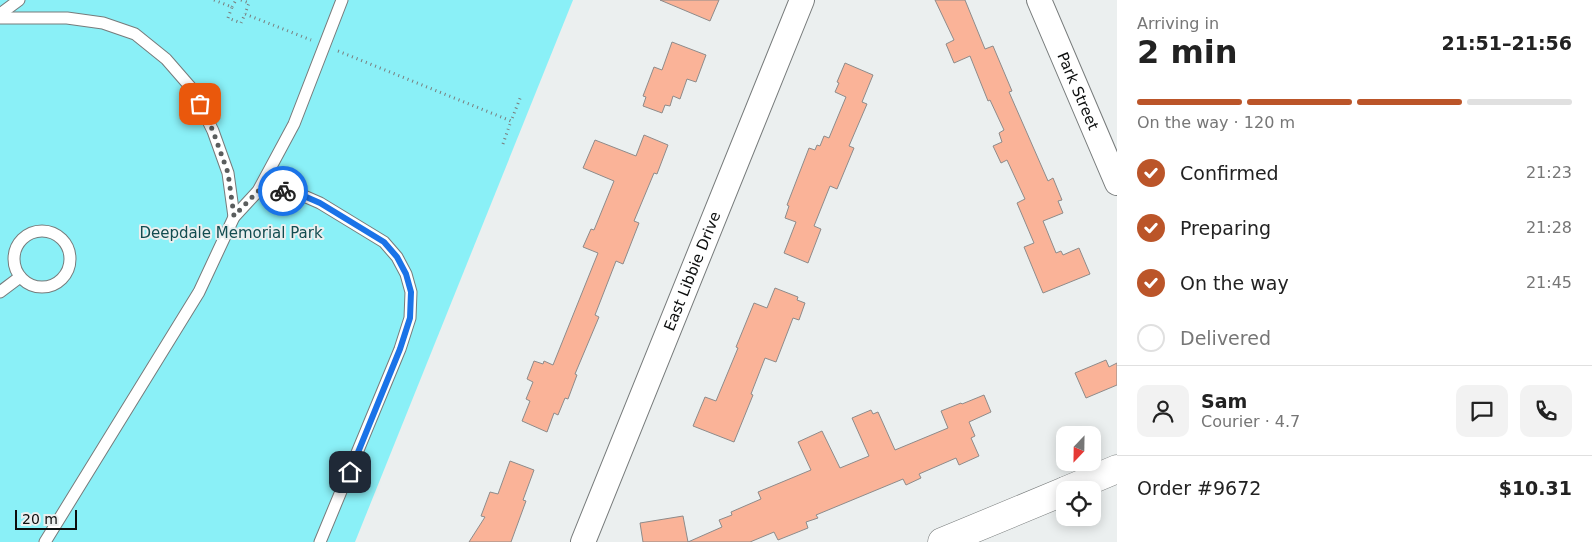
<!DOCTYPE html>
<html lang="en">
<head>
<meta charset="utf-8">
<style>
  body { margin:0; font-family:"DejaVu Sans",sans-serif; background:#f2f2f2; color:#222; height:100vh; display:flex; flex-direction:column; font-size:19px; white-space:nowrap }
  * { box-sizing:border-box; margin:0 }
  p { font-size:16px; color:#767676 }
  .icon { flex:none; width:28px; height:28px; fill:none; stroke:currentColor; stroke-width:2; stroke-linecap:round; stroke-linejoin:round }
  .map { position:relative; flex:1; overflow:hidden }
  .sheet { display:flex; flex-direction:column; background:#fff; width:475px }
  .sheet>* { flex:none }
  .needle { width:32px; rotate:202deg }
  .tools { position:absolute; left:1056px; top:426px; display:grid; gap:10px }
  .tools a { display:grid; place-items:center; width:45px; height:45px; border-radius:10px; background:#fff; box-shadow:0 2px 12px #0003; font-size:25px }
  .scale { position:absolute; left:15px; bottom:12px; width:62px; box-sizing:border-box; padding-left:5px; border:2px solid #0c0e0e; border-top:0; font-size:14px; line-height:18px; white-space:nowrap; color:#0c0e0e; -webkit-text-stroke:4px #ebefef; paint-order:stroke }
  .pin { position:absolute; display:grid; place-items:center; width:42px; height:42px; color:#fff; margin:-21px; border-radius:10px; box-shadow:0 2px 8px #0006 }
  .courier { position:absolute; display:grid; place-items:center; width:50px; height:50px; margin:-25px; border:4px solid #1a73e8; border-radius:50%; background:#fff; color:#222; box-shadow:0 1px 6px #0007 }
  .summary em { font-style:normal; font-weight:700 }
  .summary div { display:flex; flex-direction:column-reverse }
  .summary { display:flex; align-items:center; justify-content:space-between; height:85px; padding:0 20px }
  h1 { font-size:32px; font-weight:700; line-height:38px }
  .bar { display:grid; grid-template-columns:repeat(4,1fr); gap:8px 5px; align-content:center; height:60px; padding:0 20px }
  .bar i { height:6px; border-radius:4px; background:#e0e0e0 }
  .bar .selected { background:#bb5529 }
  .bar p { grid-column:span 4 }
  .line { display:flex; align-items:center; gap:12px; padding:0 20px; border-top:1px solid #e0e0e0 }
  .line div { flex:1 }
  .round { display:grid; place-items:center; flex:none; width:52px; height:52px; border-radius:10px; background:#f2f2f2 }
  ol { padding:0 20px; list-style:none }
  li { display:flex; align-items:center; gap:15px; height:55px }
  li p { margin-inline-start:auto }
  li .icon { padding:5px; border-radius:50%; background:#bb5529; color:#fff; stroke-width:4 }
  li:last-child { color:#767676 }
  li i { width:28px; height:28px; border:2px solid #e0e0e0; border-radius:50% }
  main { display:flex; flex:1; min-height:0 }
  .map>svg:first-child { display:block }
  .green { fill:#8af0f7 }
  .building { fill:#fab398; stroke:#8e8b8a }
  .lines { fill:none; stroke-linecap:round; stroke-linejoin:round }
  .lane-casing { stroke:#777b7b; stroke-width:13 }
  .street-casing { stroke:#777b7b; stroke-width:26 }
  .secondary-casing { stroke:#777b7b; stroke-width:29 }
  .path { stroke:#7a7d7d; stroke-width:3; stroke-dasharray:1 4; stroke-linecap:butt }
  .lane { stroke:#fff; stroke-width:11 }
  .street { stroke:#fff; stroke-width:24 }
  .secondary { stroke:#fff; stroke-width:28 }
  .done { stroke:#5a5d5d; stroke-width:5; stroke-dasharray:0 9 }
  .route { stroke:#1a73e8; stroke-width:6 }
  .labels { text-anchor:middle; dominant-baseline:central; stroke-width:4; stroke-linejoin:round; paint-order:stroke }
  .street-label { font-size:15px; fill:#0c0e0e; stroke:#ebefef }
  .park-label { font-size:15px; fill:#124c50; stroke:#ebefef }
</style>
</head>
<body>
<main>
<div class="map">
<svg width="1117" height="542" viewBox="0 0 1117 542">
  <rect width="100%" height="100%" fill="#ebefef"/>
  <path class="green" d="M 0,0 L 573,0 L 355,542 L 0,542 Z"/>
  <g class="building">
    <path d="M 660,0 L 719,0 L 710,21 Z"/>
    <path d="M 935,0 L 965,0 L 985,49 L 993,46 L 1012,91 L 1009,92 L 1048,181 L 1053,178 L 1062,200 L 1058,201 L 1063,213 L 1043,221 L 1056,253 L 1061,251 L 1063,255 L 1079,248 L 1090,274 L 1043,293 L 1024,247 L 1034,243 L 1017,203 L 1025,199 L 1007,160 L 1001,163 L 993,146 L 1002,142 L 999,133 L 1004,130 L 990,100 L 988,101 L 970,56 L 954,63 L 946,44 L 954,40 Z"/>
    <path d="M 672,42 L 706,55 L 696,82 L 687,79 L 680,99 L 673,96 L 670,106 L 665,105 L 662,113 L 643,106 L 646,97 L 643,96 L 654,67 L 662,70 Z"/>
    <path d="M 845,63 L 873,75 L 862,102 L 867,104 L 849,146 L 854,148 L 837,189 L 830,186 L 814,226 L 821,229 L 808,263 L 784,253 L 796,222 L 785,218 L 789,206 L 787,205 L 809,148 L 815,150 L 817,145 L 820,146 L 824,136 L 829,138 L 846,97 L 835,92 L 839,83 L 837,82 Z"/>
    <path d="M 644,135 L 668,145 L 657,174 L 654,173 L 634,221 L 639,223 L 623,264 L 616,261 L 595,315 L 599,317 L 575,374 L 577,375 L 568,399 L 565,398 L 558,415 L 554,413 L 547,432 L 522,421 L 530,401 L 526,399 L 533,382 L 527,379 L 534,361 L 543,364 L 544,361 L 553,365 L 598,253 L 583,247 L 591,229 L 594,230 L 614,181 L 583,168 L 595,140 L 636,156 Z"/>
    <path d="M 775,288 L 798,297 L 797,300 L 805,303 L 799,320 L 793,318 L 776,362 L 765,358 L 751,394 L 753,395 L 734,442 L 693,426 L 705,397 L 716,401 L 738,348 L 736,347 L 754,303 L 767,308 Z"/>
    <path d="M 1106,360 L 1109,367 L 1117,363 L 1117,385 L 1086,398 L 1075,373 Z"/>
    <path d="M 984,395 L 991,412 L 969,422 L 975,436 L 971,438 L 979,456 L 959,465 L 956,458 L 919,474 L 921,478 L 906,485 L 903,479 L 816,515 L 818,518 L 806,522 L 808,528 L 778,540 L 774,532 L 750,542 L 688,542 L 722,527 L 719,520 L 732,515 L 731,512 L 761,499 L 758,492 L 811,470 L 798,442 L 822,431 L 840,468 L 869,456 L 852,418 L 871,410 L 873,414 L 878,412 L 895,450 L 948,428 L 941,411 L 961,403 L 962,404 Z"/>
    <path d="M 510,461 L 534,470 L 523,500 L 526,501 L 511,542 L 469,542 L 485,517 L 481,516 L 490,492 L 498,494 Z"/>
    <path d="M 683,516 L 688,542 L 643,542 L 640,523 Z"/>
  </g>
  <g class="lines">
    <defs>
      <g id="lane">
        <path d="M 0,14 L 19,0"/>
        <path d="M 0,18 L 67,18 L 103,23 L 135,34 L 166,59 L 193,90 L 213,131 L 228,173 L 234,217"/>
        <path d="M 258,191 L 285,191 L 304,196 L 320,203 L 384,242 L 397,257 L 406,274 L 411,292 L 410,318 L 400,349 L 320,542"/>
        <circle cx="42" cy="259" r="28"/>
        <path d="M 0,292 L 20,277"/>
        <path d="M 45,542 L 199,292 L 234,217 L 258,191 L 294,124 L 342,0"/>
      </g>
      <g id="street">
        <path id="s1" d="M 1039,0 L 1117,183"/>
        <path id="s2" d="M 583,542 L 802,0"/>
      </g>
      <g id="secondary">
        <path d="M 1067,490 L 1117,469"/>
        <path d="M 942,542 L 1065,491"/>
      </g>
    </defs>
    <use href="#lane" class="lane-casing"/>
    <use href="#street" class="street-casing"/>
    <use href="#secondary" class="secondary-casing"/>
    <g class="path">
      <path d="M 214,0 L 232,7 L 228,18 L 241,23 L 245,14 L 311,40"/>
      <path d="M 241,0 L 249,3 L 245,14"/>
      <path d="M 232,7 L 236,0"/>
      <path d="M 338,51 L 511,121 L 521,96"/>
      <path d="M 503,144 L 511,121"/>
    </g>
    <use href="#lane" class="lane"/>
    <use href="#street" class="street"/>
    <use href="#secondary" class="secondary"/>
  </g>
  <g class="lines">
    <path class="done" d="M 200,104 L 213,131 L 228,173 L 234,216 L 258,191 L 283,191"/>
    <path class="route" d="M 283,191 L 304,196 L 320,203 L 384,242 L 397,257 L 406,274 L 411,292 L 410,318 L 400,349 L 350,472"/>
  </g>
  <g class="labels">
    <g class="street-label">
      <text stroke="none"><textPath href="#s1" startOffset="99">Park Street</textPath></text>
      <text stroke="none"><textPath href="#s2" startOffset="292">East Libbie Drive</textPath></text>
    </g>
    <g class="park-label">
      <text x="231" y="233">Deepdale Memorial Park</text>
    </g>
  </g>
</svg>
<div class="tools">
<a><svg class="needle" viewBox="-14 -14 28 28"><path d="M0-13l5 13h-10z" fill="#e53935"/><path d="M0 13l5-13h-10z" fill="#767676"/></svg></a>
<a><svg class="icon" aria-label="locate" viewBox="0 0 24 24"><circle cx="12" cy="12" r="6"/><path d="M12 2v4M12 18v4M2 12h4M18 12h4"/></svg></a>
</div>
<div class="scale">20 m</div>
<div class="pin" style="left:200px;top:104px;background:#ea580c"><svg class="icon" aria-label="bag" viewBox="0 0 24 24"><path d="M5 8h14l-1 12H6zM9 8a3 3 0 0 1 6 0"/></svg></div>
<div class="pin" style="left:350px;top:472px;background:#1f2937"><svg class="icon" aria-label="home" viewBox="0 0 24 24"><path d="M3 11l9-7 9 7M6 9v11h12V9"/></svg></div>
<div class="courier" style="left:283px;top:191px"><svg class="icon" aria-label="bike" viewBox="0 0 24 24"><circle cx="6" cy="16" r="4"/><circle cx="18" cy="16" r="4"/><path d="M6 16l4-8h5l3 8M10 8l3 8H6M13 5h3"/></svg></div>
</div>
<section class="sheet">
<div class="summary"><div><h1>2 min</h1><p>Arriving in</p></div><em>21:51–21:56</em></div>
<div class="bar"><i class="selected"></i><i class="selected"></i><i class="selected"></i><i></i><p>On the way · 120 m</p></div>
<ol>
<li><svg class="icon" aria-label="check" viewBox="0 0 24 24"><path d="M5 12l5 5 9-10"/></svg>Confirmed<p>21:23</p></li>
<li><svg class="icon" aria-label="check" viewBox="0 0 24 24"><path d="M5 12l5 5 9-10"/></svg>Preparing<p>21:28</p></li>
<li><svg class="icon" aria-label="check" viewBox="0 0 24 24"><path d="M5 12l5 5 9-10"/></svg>On the way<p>21:45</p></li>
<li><i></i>Delivered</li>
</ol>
<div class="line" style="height:90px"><a class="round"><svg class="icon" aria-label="person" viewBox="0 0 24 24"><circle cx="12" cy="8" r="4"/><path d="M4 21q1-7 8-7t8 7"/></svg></a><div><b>Sam</b><p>Courier · 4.7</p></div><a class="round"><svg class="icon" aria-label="chat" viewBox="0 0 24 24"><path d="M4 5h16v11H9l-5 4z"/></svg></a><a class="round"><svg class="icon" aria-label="phone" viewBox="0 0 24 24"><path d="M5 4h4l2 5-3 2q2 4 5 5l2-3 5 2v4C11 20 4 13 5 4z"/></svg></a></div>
<div class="line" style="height:65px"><div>Order #9672</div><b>$10.31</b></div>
</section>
</main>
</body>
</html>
